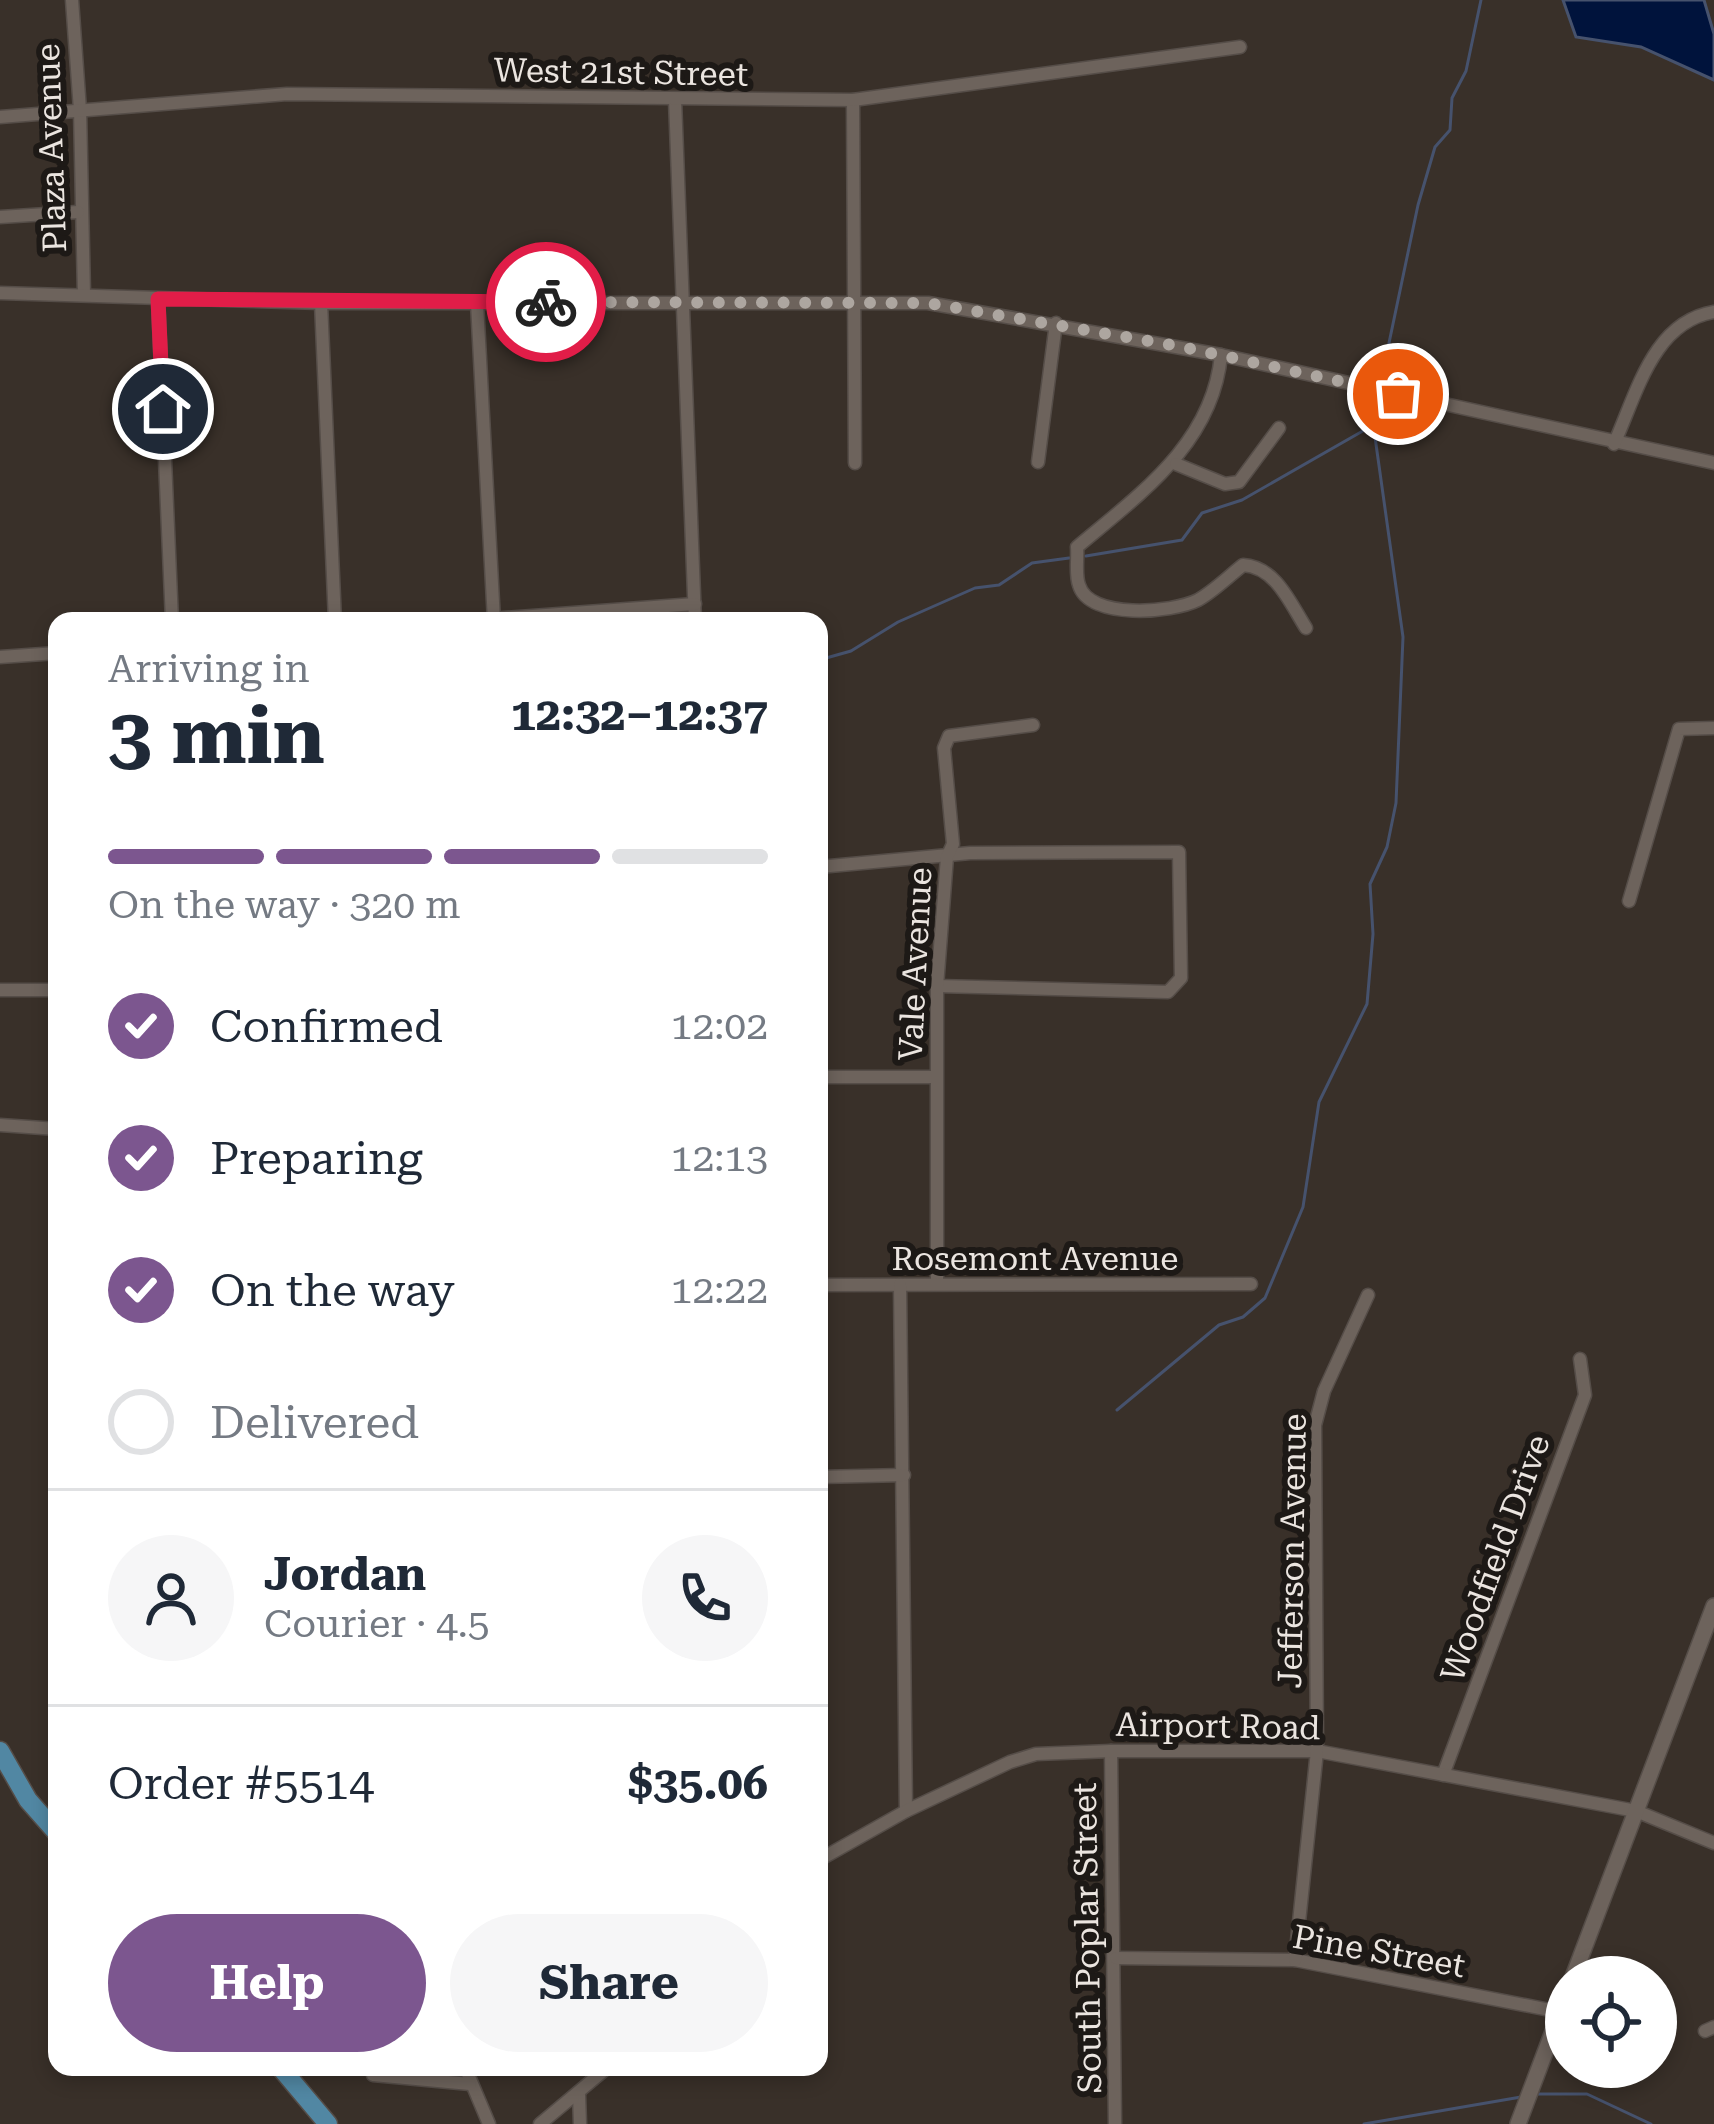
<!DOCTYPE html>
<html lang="en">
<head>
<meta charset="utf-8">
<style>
  body { margin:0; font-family:"Roboto Serif",serif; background:#f6f6f7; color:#1f2937; height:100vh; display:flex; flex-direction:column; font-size:45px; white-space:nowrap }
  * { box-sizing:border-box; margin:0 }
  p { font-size:39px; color:#747a83 }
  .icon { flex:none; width:66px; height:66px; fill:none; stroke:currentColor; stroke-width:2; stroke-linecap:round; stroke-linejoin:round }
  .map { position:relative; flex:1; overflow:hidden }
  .details { position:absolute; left:48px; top:612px; width:780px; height:1464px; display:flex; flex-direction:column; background:#fff; border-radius:24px; box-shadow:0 6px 18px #0003 }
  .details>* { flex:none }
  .controls { position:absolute; left:1545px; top:1956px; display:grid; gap:24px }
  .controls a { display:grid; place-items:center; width:132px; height:132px; border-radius:50%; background:#fff; box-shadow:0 6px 18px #0003; font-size:60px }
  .pin { position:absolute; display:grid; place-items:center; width:102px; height:102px; color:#fff; margin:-51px; border:6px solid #fff; border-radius:50%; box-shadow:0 3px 12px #0007 }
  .courier { position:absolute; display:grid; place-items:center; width:120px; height:120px; margin:-60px; border:9px solid #e11d48; border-radius:50%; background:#fff; color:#222; box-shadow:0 3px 15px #0007 }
  .summary em { font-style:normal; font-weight:700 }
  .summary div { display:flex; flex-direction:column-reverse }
  .summary { display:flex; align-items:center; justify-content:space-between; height:204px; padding:0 60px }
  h1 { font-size:78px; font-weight:700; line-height:90px }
  .bar { display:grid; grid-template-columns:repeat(4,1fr); gap:18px 12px; align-content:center; height:144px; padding:0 60px }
  .bar i { height:15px; border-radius:9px; background:#e0e1e3 }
  .bar .selected { background:#7c568f }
  .bar p { grid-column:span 4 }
  .line { display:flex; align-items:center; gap:30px; padding:0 60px; border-top:3px solid #e0e1e3 }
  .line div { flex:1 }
  .round { display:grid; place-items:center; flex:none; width:126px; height:126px; border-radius:63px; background:#f6f6f7 }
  ol { padding:0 60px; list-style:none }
  li { display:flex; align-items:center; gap:36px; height:132px }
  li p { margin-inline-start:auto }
  li .icon { padding:12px; border-radius:50%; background:#7c568f; color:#fff; stroke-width:4 }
  li:last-child { color:#747a83 }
  li i { width:66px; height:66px; border:6px solid #e0e1e3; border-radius:50% }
  .primary-button { display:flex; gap:24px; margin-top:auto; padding:24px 60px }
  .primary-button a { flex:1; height:138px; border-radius:72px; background:#7c568f; color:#fff; font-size:48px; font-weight:700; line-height:138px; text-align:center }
  .primary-button a+a { background:#f6f6f7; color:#1f2937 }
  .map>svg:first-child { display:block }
  .water { fill:#00133c; stroke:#46526d; stroke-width:3 }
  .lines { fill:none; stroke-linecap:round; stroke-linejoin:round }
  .stream { stroke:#46526d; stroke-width:3 }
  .minor-casing { stroke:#554d48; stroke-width:15 }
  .tertiary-casing { stroke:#554d48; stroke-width:18 }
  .primary-casing { stroke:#554d48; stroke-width:21 }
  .minor { stroke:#6d635c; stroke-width:12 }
  .tertiary { stroke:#6d635c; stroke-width:15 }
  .primary { stroke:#5187a3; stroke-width:18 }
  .done { stroke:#ada6a0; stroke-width:12; stroke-dasharray:0 21.6 }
  .route { stroke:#e11d48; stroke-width:15 }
  .labels { text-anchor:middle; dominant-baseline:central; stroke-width:12; stroke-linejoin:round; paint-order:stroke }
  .street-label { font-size:33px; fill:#ebe5e0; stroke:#1d1916 }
</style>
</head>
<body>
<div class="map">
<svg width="1714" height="2124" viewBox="0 0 1714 2124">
  <rect width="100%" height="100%" fill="#393029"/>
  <path class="water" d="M 1563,0 L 1704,0 L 1714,34 L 1714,80 L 1641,47 L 1576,37 Z"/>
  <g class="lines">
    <g class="stream">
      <path d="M 1381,381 L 1418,205 L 1435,147 L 1450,130 L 1452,98 L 1466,71 L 1481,0"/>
      <path d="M 1086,556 L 1182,540 L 1202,513 L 1242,500 L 1368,428 L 1378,404"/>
      <path d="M 819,660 L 851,651 L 898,622 L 975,588 L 999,585 L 1032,563 L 1069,558"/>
      <path d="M 1117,1410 L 1219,1325 L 1243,1317 L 1265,1298 L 1303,1207 L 1319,1102 L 1367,1004 L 1373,934 L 1370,884 L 1387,847 L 1396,803 L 1403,637 L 1375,437 L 1368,428"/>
      <path d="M 1536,2094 L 1587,2094 L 1651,2124"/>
      <path d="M 1364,2124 L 1521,2097"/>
    </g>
    <defs>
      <g id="minor">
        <path d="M 72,0 L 80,110 L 84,295"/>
        <path d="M 675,100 L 695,621"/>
        <path d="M 853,100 L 855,463"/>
        <path d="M 0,117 L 287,94 L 853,100 L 1240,47"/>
        <path d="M 0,217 L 78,212"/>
        <path d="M 0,293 L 321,303 L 928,303 L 1221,355 L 1714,463"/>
        <path d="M 158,299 L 172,621"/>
        <path d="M 321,303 L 335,621"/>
        <path d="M 477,303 L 494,621"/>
        <path d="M 1221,355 C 1213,443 1140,494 1077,547 C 1078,559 1075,574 1079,585 C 1089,620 1172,613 1198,600 C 1214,591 1229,576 1243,565 C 1276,567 1290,603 1306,628"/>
        <path d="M 1614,444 C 1637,393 1653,322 1714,312"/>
        <path d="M 1038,462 L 1056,323"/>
        <path d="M 1176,464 L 1225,484 L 1239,482 L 1279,428"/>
        <path d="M 464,621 L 695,604"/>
        <path d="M 0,657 L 57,653"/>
        <path d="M 819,867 L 970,853 L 1179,852 L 1181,978 L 1168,992 L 937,986"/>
        <path d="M 1629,901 L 1679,729 L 1714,728"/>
        <path d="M 0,990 L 57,990"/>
        <path d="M 819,1077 L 936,1077"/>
        <path d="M 0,1125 L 57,1129"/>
        <path d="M 937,1282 L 937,986 L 947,857 L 953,844 L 944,748 L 949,736 L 1033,725"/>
        <path d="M 819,1285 L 1251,1284"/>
        <path d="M 900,1285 L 906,1811"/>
        <path d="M 819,1477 L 904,1475"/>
        <path d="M 1111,1751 L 1115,2124"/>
        <path d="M 1443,1775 L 1585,1395 L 1580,1359"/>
        <path d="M 819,1860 L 906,1811 L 1010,1762 L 1036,1754 L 1111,1751 L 1317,1751 L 1636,1811 L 1714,1843"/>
        <path d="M 1116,1958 L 1295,1960 L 1560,2012"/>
        <path d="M 1295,1960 L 1317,1751 L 1315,1425 L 1324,1391 L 1368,1295"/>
        <path d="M 1705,2031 L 1714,2027"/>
        <path d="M 465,2067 L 489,2124"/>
        <path d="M 373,2075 L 470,2084"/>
        <path d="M 579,2095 L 580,2124"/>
        <path d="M 540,2124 L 608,2067"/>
      </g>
      <g id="tertiary">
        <path d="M 1573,1977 L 1714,1606"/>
        <path d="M 1518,2124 L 1566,1997"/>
      </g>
      <g id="primary">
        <path d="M 0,1751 L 28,1800 L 57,1833"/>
        <path d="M 280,2067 L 328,2124"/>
      </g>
    </defs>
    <use href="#minor" class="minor-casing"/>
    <use href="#tertiary" class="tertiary-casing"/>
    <use href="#primary" class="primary-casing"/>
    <use href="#minor" class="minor"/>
    <use href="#tertiary" class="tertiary"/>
    <use href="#primary" class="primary"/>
  </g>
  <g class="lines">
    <path class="done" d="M 546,302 L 928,303 L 1178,346 L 1398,394"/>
    <path class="route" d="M 163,409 L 158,299 L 546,302"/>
  </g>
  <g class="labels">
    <g class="street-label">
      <text transform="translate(621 72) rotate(1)">West 21st Street</text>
      <text transform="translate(51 148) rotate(-92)">Plaza Avenue</text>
      <text transform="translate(915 964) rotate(-87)">Vale Avenue</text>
      <text x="1035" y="1258">Rosemont Avenue</text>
      <text transform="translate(1292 1551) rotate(-89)">Jefferson Avenue</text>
      <text transform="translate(1495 1558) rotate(-70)">Woodfield Drive</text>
      <text transform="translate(1218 1726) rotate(1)">Airport Road</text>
      <text transform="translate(1087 1938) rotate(-91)">South Poplar Street</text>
      <text transform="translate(1379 1951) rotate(10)">Pine Street</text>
    </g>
  </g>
</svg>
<div class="controls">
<a><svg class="icon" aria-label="locate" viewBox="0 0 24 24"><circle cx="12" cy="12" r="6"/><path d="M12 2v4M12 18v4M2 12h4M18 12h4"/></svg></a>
</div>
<div class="pin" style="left:1398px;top:394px;background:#ea580c"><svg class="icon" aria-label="bag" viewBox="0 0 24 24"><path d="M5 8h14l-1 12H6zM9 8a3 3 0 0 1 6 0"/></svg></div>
<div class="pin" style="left:163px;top:409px;background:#1f2937"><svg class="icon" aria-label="home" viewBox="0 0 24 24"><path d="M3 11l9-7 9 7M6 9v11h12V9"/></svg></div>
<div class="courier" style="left:546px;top:302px"><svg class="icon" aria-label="bike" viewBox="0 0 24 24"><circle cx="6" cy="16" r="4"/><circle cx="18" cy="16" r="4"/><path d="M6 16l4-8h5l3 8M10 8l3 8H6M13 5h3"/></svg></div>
<section class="details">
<div class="summary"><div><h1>3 min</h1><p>Arriving in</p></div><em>12:32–12:37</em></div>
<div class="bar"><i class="selected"></i><i class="selected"></i><i class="selected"></i><i></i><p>On the way · 320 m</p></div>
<ol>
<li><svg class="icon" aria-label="check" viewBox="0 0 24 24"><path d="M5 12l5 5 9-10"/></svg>Confirmed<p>12:02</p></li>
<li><svg class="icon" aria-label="check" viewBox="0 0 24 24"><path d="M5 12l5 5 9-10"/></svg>Preparing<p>12:13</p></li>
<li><svg class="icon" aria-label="check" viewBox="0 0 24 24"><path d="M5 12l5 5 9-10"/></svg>On the way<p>12:22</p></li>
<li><i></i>Delivered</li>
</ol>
<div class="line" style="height:216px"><a class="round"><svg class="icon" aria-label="person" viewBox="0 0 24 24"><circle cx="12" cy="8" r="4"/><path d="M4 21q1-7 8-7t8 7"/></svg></a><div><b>Jordan</b><p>Courier · 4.5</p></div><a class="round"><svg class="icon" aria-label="phone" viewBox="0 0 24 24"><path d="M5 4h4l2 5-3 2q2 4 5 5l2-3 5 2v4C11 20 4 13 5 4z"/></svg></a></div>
<div class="line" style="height:156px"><div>Order #5514</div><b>$35.06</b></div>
<div class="primary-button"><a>Help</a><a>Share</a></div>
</section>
</div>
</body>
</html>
